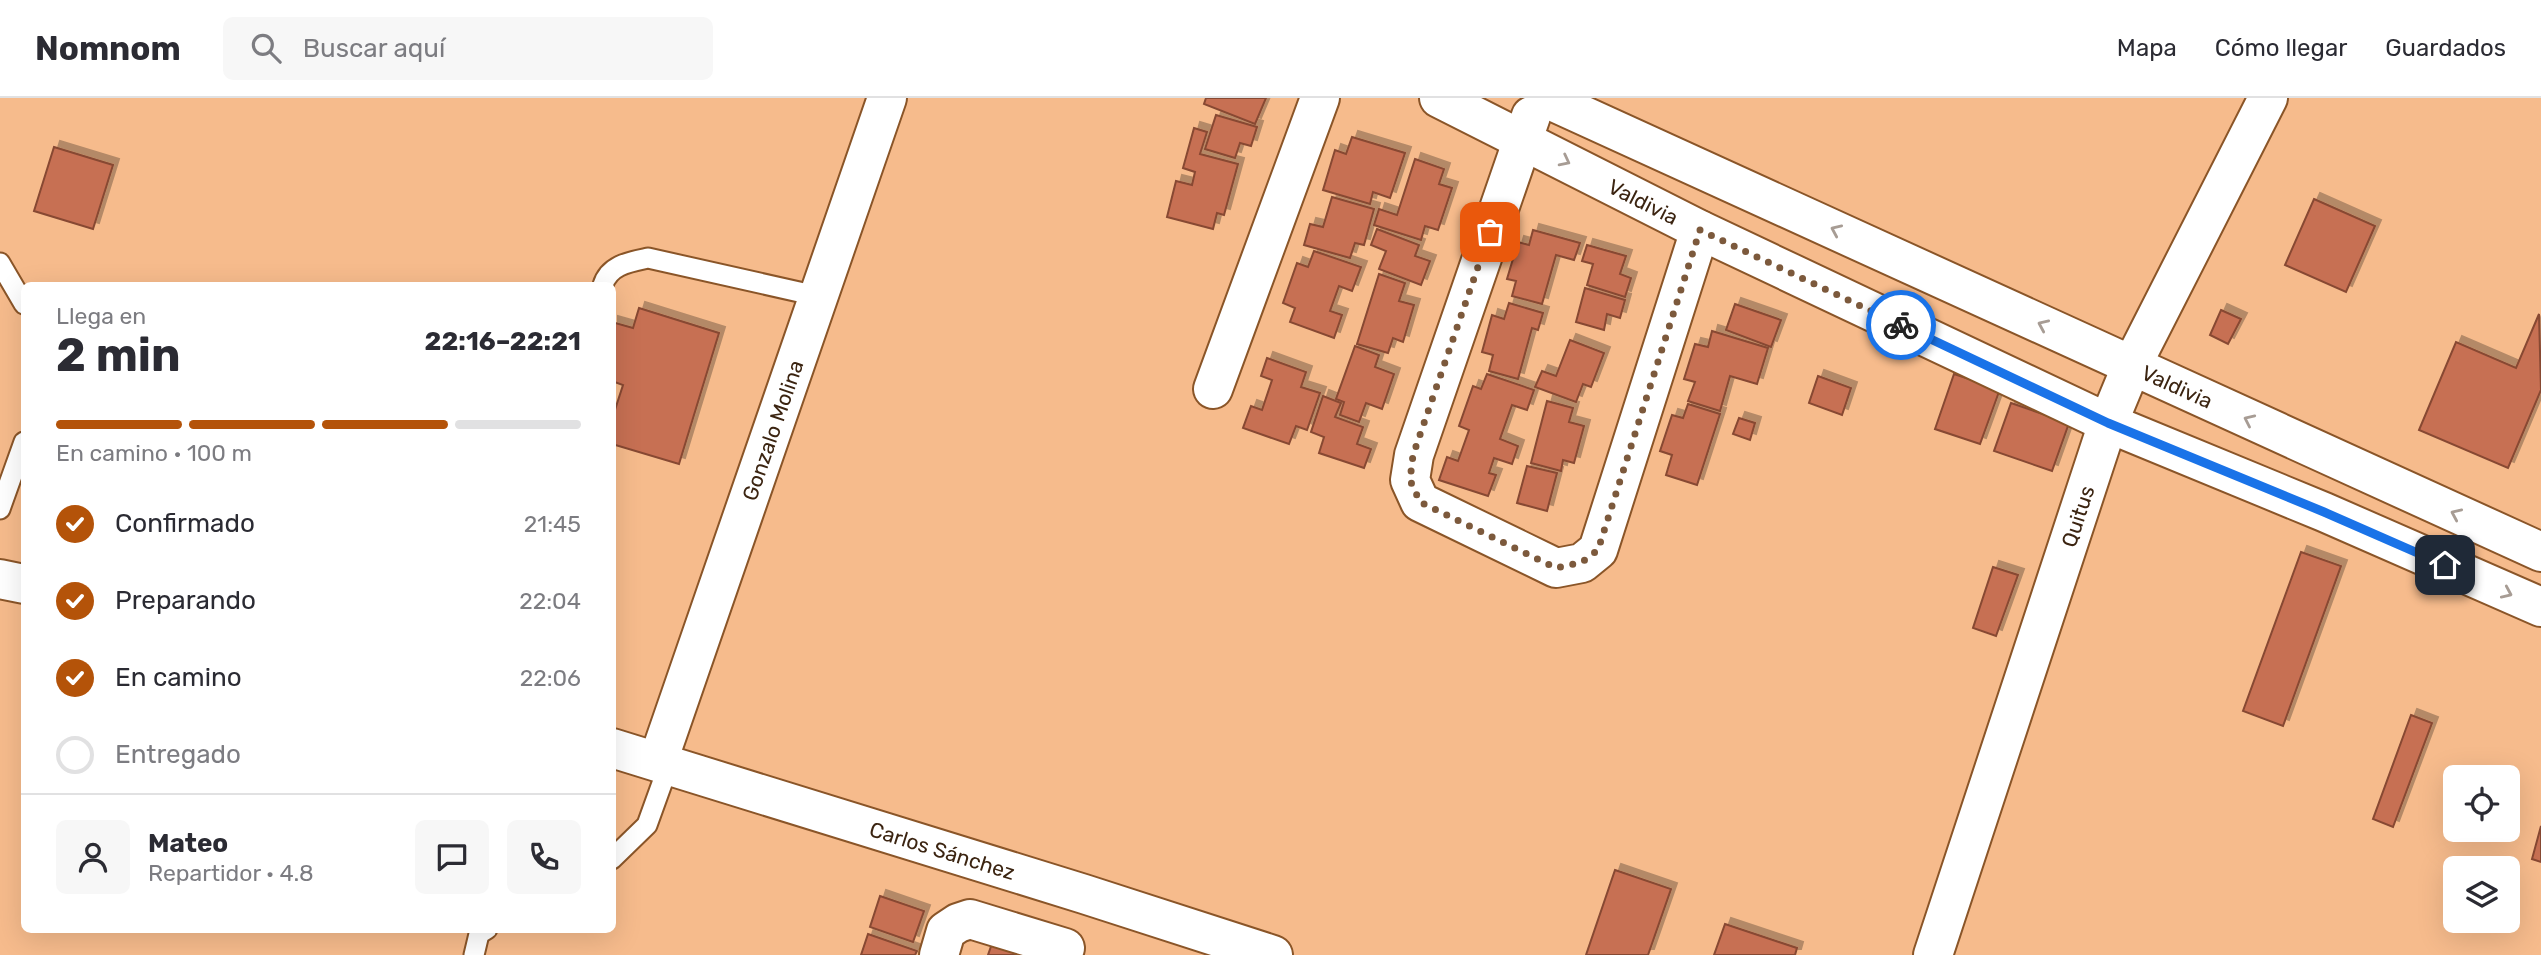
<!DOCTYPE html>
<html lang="es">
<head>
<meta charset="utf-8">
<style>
  body { margin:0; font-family:Rubik,sans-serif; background:#f7f7f7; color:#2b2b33; height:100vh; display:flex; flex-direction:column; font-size:26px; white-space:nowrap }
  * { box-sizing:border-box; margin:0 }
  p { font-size:23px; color:#7c7c81 }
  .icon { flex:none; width:38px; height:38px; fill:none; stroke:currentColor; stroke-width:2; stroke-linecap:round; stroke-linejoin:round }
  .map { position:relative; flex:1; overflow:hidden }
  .sheet { position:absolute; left:21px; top:184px; width:595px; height:651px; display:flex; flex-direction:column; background:#fff; border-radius:10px; box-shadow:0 7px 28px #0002 }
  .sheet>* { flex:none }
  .buttons { position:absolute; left:2443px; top:667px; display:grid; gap:14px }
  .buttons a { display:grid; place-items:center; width:77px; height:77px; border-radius:10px; background:#fff; box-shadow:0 7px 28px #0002; font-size:35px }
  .pin { position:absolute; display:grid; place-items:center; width:60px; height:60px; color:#fff; margin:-30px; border-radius:14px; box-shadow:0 4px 10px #0006 }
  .courier { position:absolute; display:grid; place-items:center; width:70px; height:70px; margin:-35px; border:5px solid #1a73e8; border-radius:50%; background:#fff; color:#222; box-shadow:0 2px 9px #0007 }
  .overview em { font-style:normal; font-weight:700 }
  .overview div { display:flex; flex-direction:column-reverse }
  .overview { display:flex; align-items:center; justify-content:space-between; height:119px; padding:0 35px }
  h1 { font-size:46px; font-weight:700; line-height:52px }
  .bar { display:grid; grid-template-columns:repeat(4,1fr); gap:10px 7px; align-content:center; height:84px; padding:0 35px }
  .bar i { height:9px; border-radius:5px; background:#e1e1e2 }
  .bar .active { background:#b45309 }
  .bar p { grid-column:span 4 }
  .line { display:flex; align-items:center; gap:18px; padding:0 35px; border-top:2px solid #e1e1e2 }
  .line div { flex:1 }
  .round { display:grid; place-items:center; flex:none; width:74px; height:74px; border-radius:10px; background:#f7f7f7 }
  ol { padding:0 35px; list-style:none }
  li { display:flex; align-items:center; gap:21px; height:77px }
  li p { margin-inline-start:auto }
  li .icon { padding:7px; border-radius:50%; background:#b45309; color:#fff; stroke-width:4 }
  li:last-child { color:#7c7c81 }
  li i { width:38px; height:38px; border:4px solid #e1e1e2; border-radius:50% }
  header { display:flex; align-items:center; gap:42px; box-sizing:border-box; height:98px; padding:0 35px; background:#fff; border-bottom:2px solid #e1e1e2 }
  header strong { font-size:33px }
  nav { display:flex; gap:38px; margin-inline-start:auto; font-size:24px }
  .search { width:490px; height:63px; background:#f7f7f7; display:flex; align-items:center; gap:18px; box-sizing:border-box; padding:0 24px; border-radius:10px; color:#7c7c81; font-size:26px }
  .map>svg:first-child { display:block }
  .building { fill:#c76f52; stroke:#874833; stroke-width:2; filter:url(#shadow) }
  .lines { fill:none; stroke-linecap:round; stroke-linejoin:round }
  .lane-casing { stroke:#8a5528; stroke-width:23 }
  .street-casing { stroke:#8a5528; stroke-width:42 }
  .lane { stroke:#fff; stroke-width:19 }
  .street { stroke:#fff; stroke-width:38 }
  .oneway { stroke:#a79c94 }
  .done { stroke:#7c593c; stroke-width:7; stroke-dasharray:0 12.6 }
  .route { stroke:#1a73e8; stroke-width:9 }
  .labels { text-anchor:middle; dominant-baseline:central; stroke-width:7; stroke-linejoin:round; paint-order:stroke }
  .street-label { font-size:21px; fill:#3b2411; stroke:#f6bb8c }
</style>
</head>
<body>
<header>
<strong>Nomnom</strong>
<div class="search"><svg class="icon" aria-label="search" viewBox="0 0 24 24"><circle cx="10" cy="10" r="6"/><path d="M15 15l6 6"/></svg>Buscar aquí</div>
<nav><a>Mapa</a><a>Cómo llegar</a><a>Guardados</a></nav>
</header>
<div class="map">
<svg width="2541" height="857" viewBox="0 0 2541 857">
  <defs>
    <filter id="shadow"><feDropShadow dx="6" dy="-6" stdDeviation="0" flood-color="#0004"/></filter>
  </defs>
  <rect width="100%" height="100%" fill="#f6bb8c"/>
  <g class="building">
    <path d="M 1206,0 L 1266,0 L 1255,26 L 1204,6 Z"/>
    <path d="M 1216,17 L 1257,29 L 1251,48 L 1240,45 L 1235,60 L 1205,51 Z"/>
    <path d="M 1194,30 L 1207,34 L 1200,56 L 1238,66 L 1224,117 L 1217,115 L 1213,131 L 1167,119 L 1176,83 L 1192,87 L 1195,74 L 1183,70 Z"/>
    <path d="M 1352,39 L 1405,55 L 1390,100 L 1373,94 L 1370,106 L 1323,92 L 1335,52 L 1346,56 Z"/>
    <path d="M 54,49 L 113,67 L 93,131 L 34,113 Z"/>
    <path d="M 1415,61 L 1444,71 L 1439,86 L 1452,90 L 1438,132 L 1425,128 L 1421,142 L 1374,127 L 1379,111 L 1397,117 Z"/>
    <path d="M 1332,99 L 1374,111 L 1364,147 L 1355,145 L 1350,160 L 1304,147 L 1310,126 L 1323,129 Z"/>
    <path d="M 2314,101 L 2375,128 L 2346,194 L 2285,167 Z"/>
    <path d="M 1377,131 L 1419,147 L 1415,158 L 1430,163 L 1421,187 L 1379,171 L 1386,153 L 1371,147 Z"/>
    <path d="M 1533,132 L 1580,145 L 1574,162 L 1556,157 L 1542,206 L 1512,198 L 1516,183 L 1507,181 L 1518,144 L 1529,147 Z"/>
    <path d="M 1587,147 L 1626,158 L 1620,176 L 1631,180 L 1625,199 L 1587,187 L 1593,166 L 1582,163 Z"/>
    <path d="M 1314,153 L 1361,169 L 1352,193 L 1339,188 L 1330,213 L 1342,217 L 1334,240 L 1290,224 L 1295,210 L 1283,205 L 1297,165 L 1308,169 Z"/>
    <path d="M 1379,176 L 1405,185 L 1399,203 L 1414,207 L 1403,244 L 1393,240 L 1388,255 L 1357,246 Z"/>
    <path d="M 1585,190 L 1625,202 L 1620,220 L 1607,216 L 1604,232 L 1576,224 Z"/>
    <path d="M 1509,205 L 1543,215 L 1538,232 L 1532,230 L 1518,281 L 1489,273 L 1493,257 L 1482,254 L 1492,217 L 1504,221 Z"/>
    <path d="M 1735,206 L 1781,222 L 1771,249 L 1726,232 Z"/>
    <path d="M 639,210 L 719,235 L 679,366 L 612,346 L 612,321 L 623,287 L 612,283 L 612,224 L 633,230 Z"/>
    <path d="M 2221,212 L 2241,221 L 2228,246 L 2210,237 Z"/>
    <path d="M 2539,216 L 2541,292 L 2508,370 L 2419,332 L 2456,244 L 2516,270 Z"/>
    <path d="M 1712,233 L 1768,250 L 1757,286 L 1730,278 L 1720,313 L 1688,303 L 1695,284 L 1684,281 L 1695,246 L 1708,249 Z"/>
    <path d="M 1570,242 L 1604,255 L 1591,289 L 1583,286 L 1576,304 L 1535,289 L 1542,273 L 1556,278 Z"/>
    <path d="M 1355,248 L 1379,257 L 1375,269 L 1394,276 L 1382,311 L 1366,305 L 1359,324 L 1340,317 L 1344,304 L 1336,301 Z"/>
    <path d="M 1267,260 L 1306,274 L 1301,289 L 1320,295 L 1307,332 L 1296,328 L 1289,346 L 1243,330 L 1251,308 L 1262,312 L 1272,282 L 1261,278 Z"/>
    <path d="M 1487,276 L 1534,292 L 1527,312 L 1512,307 L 1500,341 L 1518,348 L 1512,366 L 1494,360 L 1489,375 L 1496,377 L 1488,398 L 1439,382 L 1447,359 L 1458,363 L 1469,332 L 1459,328 L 1473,288 L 1481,291 Z"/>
    <path d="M 1954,276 L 2000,291 L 1980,346 L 1935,331 Z"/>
    <path d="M 1818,278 L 1851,290 L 1842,317 L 1809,305 Z"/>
    <path d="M 1323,298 L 1341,305 L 1335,319 L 1363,329 L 1357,346 L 1371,351 L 1364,370 L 1319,355 L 1324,339 L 1311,334 Z"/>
    <path d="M 1547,303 L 1573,310 L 1569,324 L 1584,328 L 1574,365 L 1563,362 L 1561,373 L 1531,365 Z"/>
    <path d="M 2011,305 L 2069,325 L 2052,373 L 1994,353 Z"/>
    <path d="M 1688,306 L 1720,316 L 1697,387 L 1666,377 L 1672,357 L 1660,353 L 1672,317 L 1683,320 Z"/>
    <path d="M 1739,320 L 1755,325 L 1750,342 L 1733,336 Z"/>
    <path d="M 1527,368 L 1557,375 L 1547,413 L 1517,405 Z"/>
    <path d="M 2301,454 L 2341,468 L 2283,628 L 2243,613 Z"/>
    <path d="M 1993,469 L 2018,477 L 1996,538 L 1973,530 Z"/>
    <path d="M 2411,617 L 2432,625 L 2393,729 L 2373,721 Z"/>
    <path d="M 2541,728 L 2541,764 L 2532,761 Z"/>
    <path d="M 1615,772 L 1671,791 L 1648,857 L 1586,857 Z"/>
    <path d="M 880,798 L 924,813 L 913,844 L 870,829 Z"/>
    <path d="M 1725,826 L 1797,850 L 1795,857 L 1714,857 Z"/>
    <path d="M 996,834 L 1035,857 L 988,857 Z"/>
    <path d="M 868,836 L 917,853 L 915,857 L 861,857 Z"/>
  </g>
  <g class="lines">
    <defs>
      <g id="lane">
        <path d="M 0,165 L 24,206"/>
        <path d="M 603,187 C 609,167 629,164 648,160 L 817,198"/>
        <path d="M 0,411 L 24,344"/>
        <path d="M 612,761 L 647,727 L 669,666"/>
        <path d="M 474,857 L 479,836 L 487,831"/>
      </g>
      <g id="street">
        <path id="s1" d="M 1439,0 L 1700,132 L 2108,325 L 2324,414 L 2541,509"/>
        <path id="s2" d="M 1545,0 L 2541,454"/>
        <path d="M 1531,18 L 1414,357 L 1410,382 L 1420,404 L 1556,470 L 1582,465 L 1598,452 L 1700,132"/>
        <path d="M 1213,291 L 1320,0"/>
        <path d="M 0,481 L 24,486"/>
        <path id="s3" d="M 612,650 L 1084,796 L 1273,857"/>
        <path id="s4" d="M 658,663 L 887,0"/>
        <path d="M 939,857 L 946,833 L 958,825 L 970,821 L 1065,850"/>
        <path id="s5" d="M 1933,857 L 2108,325 L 2132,267 L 2268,0"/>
      </g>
    </defs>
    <use href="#lane" class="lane-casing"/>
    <use href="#street" class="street-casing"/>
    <use href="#lane" class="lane"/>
    <use href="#street" class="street"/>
  </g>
  <defs><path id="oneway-chevron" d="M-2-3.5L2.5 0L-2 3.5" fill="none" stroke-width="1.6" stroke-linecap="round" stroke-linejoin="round" transform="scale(1.75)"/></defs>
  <g class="oneway">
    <use href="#oneway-chevron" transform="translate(1565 63) rotate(27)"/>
    <use href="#oneway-chevron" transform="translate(1836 132) rotate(-156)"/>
    <use href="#oneway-chevron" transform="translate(2043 227) rotate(-156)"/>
    <use href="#oneway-chevron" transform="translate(2249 322) rotate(-155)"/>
    <use href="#oneway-chevron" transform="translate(2456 416) rotate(-156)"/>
    <use href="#oneway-chevron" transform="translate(2507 495) rotate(24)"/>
  </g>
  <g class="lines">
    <path class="done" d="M 1490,134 L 1413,357 L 1410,382 L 1420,404 L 1556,470 L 1582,464 L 1598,452 L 1700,132 L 1901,227"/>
    <path class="route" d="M 1901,227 L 2108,325 L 2324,414 L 2445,467"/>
  </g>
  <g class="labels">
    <g class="street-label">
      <text stroke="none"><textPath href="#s1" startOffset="229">Valdivia</textPath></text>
      <text stroke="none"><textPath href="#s2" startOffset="695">Valdivia</textPath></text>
      <text stroke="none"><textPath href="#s4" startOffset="350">Gonzalo Molina</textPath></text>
      <text stroke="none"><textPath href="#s5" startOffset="462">Quitus</textPath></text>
      <text stroke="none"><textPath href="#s3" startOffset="346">Carlos Sánchez</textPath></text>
    </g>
  </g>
</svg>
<div class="buttons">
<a><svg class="icon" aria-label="locate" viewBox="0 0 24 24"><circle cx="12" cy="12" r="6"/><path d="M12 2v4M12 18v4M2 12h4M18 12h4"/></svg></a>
<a><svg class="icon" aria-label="layers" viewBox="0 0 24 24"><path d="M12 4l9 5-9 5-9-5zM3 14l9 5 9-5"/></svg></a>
</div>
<div class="pin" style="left:1490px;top:134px;background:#ea580c"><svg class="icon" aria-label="bag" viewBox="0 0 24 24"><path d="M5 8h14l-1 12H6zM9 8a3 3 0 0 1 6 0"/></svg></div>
<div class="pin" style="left:2445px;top:467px;background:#1f2937"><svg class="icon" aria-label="home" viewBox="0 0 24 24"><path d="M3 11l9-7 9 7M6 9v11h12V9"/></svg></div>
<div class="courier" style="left:1901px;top:227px"><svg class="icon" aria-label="bike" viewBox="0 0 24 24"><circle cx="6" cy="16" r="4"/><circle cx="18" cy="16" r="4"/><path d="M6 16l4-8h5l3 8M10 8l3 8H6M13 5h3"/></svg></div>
<section class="sheet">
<div class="overview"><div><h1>2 min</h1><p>Llega en</p></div><em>22:16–22:21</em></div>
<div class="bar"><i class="active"></i><i class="active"></i><i class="active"></i><i></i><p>En camino · 100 m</p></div>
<ol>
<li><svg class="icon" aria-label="check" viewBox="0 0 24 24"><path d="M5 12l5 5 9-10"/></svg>Confirmado<p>21:45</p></li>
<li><svg class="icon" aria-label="check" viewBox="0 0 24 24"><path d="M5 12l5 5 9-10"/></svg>Preparando<p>22:04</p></li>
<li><svg class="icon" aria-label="check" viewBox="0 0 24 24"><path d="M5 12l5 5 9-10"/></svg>En camino<p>22:06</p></li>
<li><i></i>Entregado</li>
</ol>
<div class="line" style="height:126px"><a class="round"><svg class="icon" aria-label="person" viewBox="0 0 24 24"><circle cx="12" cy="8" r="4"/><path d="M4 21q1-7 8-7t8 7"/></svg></a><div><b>Mateo</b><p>Repartidor · 4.8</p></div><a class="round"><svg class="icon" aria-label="chat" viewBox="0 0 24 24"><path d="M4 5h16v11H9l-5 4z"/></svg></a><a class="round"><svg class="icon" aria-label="phone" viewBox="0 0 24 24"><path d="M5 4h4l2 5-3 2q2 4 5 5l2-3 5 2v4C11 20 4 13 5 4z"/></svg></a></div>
</section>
</div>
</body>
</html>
